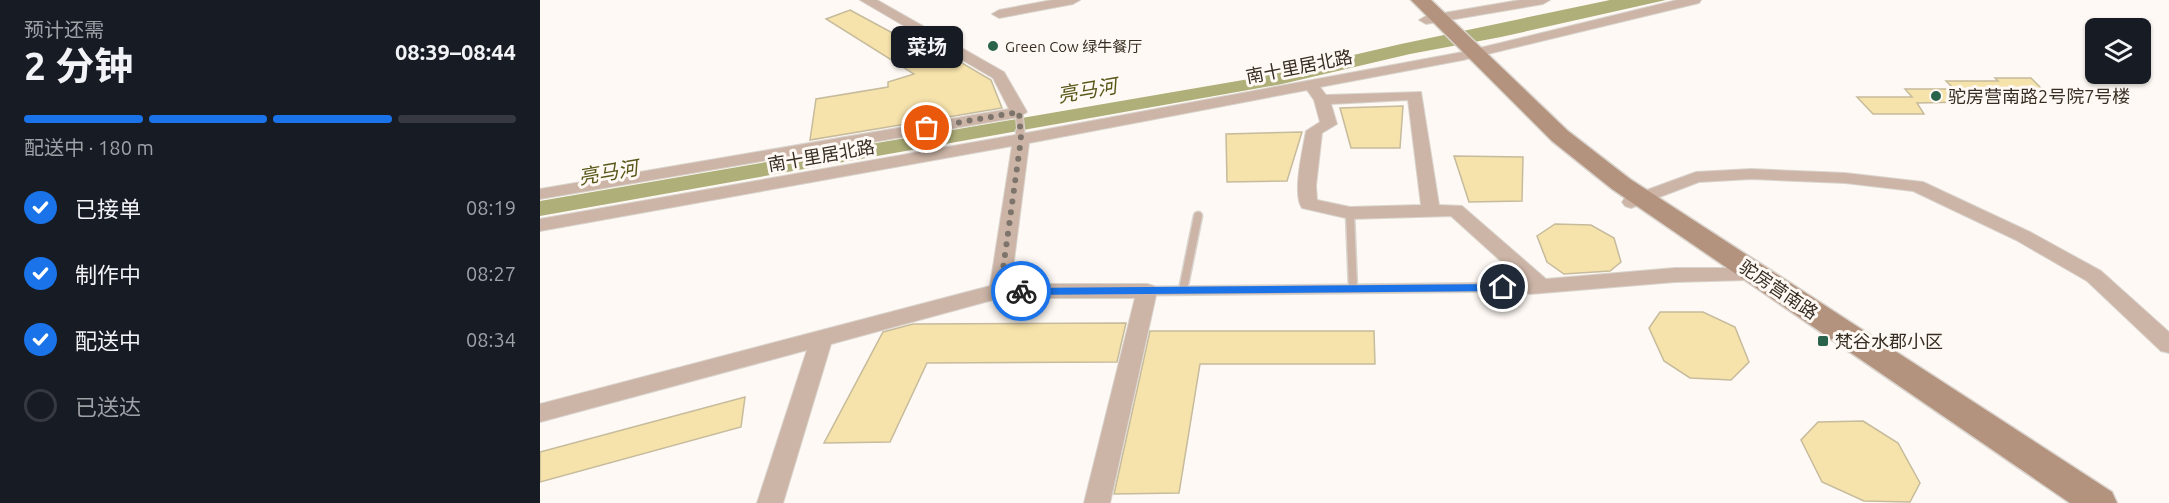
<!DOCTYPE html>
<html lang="zh">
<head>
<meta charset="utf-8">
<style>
  body { margin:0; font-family:Ubuntu,"Noto Sans SC",sans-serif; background:#242831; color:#f1f3f6; height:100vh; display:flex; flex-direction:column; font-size:22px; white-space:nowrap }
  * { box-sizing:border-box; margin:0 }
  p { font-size:20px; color:#9ea1a6 }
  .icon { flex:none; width:33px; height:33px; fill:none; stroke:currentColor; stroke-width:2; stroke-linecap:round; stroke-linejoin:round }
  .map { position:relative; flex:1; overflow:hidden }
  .sheet { display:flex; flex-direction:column; background:#171b24; width:540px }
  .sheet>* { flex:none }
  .controls { position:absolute; left:1545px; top:18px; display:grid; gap:12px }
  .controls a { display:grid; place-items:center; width:66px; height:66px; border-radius:9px; background:#171b24; box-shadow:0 2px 4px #0004; font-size:30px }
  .pin { position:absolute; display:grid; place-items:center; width:51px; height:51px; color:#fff; margin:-26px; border:3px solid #fff; border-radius:50%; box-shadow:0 2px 6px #0007 }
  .courier { position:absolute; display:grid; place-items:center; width:60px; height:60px; margin:-30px; border:4px solid #1a73e8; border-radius:50%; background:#fff; color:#222; box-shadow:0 2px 8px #0007 }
  .bubble { position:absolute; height:42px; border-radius:9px; background:#171b24; box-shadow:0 2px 4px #0004; font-size:20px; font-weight:700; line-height:42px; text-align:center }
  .head em { font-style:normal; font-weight:700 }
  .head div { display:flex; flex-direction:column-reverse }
  .head { display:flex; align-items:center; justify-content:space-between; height:102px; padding:0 24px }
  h1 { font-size:39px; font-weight:700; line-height:45px }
  .bar { display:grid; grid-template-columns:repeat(4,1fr); gap:9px 6px; align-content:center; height:72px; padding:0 24px }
  .bar i { height:8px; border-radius:4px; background:#363941 }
  .bar .current { background:#1a73e8 }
  .bar p { grid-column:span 4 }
  ol { padding:0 24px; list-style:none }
  li { display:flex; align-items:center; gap:18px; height:66px }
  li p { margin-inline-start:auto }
  li .icon { padding:6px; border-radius:50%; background:#1a73e8; color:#fff; stroke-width:4 }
  li:last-child { color:#9ea1a6 }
  li i { width:33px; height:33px; border:3px solid #363941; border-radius:50% }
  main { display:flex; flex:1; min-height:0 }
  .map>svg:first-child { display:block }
  .water { fill:#aeaf79 }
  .building { fill:#f6e2ab; stroke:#c6bb9c; stroke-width:1.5 }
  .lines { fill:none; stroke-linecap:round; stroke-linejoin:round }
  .lane-far1-casing { stroke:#dad4ce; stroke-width:9 }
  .lane-casing { stroke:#dad4ce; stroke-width:11 }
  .street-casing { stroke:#dad4ce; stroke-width:2 }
  .secondary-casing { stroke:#dad4ce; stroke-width:3 }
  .lane-far1 { stroke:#ccb5a7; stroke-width:7 }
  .lane { stroke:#ccb5a7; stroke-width:8 }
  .street { fill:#ccb5a7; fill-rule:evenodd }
  .secondary { fill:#b4937e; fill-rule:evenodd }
  .route { fill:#1a73e8 }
  .done { stroke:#7d756c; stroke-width:6; stroke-dasharray:0 10.8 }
  .poi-dot { fill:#2a634b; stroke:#fef9f4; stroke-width:2 }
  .labels { text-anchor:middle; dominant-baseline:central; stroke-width:6; stroke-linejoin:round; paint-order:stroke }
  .far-poi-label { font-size:15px; fill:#372e23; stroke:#fef9f4; text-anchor:start }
  .street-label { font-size:18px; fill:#372e23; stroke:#fef9f4 }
  .poi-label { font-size:18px; fill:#372e23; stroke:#fef9f4; text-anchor:start }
  .water-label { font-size:20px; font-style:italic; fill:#565617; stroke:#fef9f4 }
</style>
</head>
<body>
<main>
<section class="sheet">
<div class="head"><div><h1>2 分钟</h1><p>预计还需</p></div><em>08:39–08:44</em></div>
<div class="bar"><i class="current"></i><i class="current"></i><i class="current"></i><i></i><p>配送中 · 180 m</p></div>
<ol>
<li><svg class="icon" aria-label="check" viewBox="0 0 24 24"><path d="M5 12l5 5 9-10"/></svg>已接单<p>08:19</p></li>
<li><svg class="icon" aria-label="check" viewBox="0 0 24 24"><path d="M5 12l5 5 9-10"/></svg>制作中<p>08:27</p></li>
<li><svg class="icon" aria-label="check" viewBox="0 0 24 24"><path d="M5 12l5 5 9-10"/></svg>配送中<p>08:34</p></li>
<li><i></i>已送达</li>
</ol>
</section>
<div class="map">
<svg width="1629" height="503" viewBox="0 0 1629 503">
  <rect width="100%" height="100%" fill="#fef9f4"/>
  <path class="water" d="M 1070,0 L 1126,0 L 961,37 L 870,54 L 742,84 L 0,216 L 0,201 L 709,79 L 861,44 Z"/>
  <g class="building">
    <path d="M 310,10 L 408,63 L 417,60 L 451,80 L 462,108 L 270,140 L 276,99 L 348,87 L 348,82 L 374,74 L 286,19 Z"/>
    <path d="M 1455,78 L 1491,78 L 1506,93 L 1419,95 L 1425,102 L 1377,103 L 1384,114 L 1333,114 L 1317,97 L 1372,97 L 1365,89 L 1414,89 L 1406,81 L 1458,81 Z"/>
    <path d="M 863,106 L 860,148 L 811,148 L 800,108 Z"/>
    <path d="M 762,132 L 747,181 L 687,182 L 686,134 Z"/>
    <path d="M 914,156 L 983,157 L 982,201 L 929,202 Z"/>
    <path d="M 1015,224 L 1051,225 L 1074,238 L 1081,262 L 1070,271 L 1024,274 L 1007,262 L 997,236 Z"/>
    <path d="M 1120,312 L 1163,312 L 1195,327 L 1209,362 L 1191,380 L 1150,378 L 1124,361 L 1109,328 Z"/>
    <path d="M 586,323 L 577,362 L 387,363 L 350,442 L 284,443 L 343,332 L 373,324 Z"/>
    <path d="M 610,331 L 834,331 L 835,364 L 660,364 L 639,493 L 574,494 Z"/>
    <path d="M 205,397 L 201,427 L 0,482 L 0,452 Z"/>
    <path d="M 1323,421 L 1358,443 L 1380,483 L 1370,502 L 1324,501 L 1282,482 L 1261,440 L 1278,422 Z"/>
  </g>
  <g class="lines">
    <defs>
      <path id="lane-far1" d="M 479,112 L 481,133"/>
      <g id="lane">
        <path d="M 480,132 L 481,139"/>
        <path d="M 810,213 L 813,288"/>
        <path d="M 643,290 L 658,216"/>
        <path d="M 607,291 L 985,287"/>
      </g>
      <g id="street">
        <path d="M 320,0 L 337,0 L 464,72 L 487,112 L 479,117 L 0,199 L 0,189 L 469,109 L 453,78 Z"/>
        <path d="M 512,0 L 540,0 L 533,4 L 459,18 L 452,14 L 459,10 Z"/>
        <path d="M 980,0 L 1010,0 L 1003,4 L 886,24 L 879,20 L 886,16 Z"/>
        <path d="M 1137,0 L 1161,0 L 1159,3 L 923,60 L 780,87 L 786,95 L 881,92 L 899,205 L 922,206 L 1006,279 L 1135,268 L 1201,268 L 1208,270 L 1211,275 L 1208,280 L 1135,282 L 990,294 L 983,292 L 980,287 L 984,282 L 911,216 L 810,219 L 762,208 C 752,194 763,149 766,131 L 780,122 L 774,100 L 767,90 L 489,143 L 471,284 L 607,284 L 614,286 L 617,291 L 570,503 L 544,503 L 595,298 L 460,298 L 291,344 L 243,503 L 217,503 L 267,350 L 0,422 L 0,404 L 450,286 L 472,146 L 0,231 L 0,219 L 481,134 L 923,52 ZM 868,100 L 881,205 L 810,207 L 777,200 L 776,186 L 782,133 L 797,124 L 791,104 Z"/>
        <path d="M 1211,169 L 1305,173 L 1383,182 L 1490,232 L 1561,271 L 1629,332 L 1629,353 L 1621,351 L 1547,281 L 1476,240 L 1373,191 L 1305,183 L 1211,179 L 1159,182 L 1091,208 L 1085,206 L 1082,202 L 1085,198 L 1156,172 Z"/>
      </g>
      <path id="secondary" d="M 871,0 L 891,0 L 1028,131 L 1090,179 L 1572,492 L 1577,503 L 1530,503 L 1072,189 L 1012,141 Z"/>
    </defs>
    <use href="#lane-far1" class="lane-far1-casing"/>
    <use href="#lane" class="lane-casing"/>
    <use href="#street" class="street-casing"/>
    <use href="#secondary" class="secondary-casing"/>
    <use href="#lane-far1" class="lane-far1"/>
    <use href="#lane" class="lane"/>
    <use href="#street" class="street"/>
    <use href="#secondary" class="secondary"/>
  </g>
  <path class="route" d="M 963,284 L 968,287 L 963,291 L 481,295 L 476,291 L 481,288 Z"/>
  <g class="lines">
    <path class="done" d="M 387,128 L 479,112 L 481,139 L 460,291 L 481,291"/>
  </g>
  <g class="poi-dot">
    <circle cx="453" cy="46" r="6"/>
    <circle cx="1396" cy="96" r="6"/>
    <rect x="1277" y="335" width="12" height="12" rx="3"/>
  </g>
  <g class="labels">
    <g class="far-poi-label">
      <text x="465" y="46">Green Cow 绿牛餐厅</text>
    </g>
    <g class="street-label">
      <text transform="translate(759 66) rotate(-11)">南十里居北路</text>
      <text transform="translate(281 155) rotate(-10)">南十里居北路</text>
      <text transform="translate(1239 289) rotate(34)">驼房营南路</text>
    </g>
    <g class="poi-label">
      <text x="1408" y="96">驼房营南路2号院7号楼</text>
      <text x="1295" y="341">梵谷水郡小区</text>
    </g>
    <g class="water-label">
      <text transform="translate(547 90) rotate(-10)">亮马河</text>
      <text transform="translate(68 172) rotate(-10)">亮马河</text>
    </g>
  </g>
</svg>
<div class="controls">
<a><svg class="icon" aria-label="layers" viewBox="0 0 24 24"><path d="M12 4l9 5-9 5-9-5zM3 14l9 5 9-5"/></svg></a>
</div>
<div class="pin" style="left:387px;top:128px;background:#ea580c"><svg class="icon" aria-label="bag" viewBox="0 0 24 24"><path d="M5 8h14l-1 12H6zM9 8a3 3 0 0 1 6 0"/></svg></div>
<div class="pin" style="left:963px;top:287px;background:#1f2937"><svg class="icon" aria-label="home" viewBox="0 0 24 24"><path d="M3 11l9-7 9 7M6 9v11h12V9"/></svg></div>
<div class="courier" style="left:481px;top:291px"><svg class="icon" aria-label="bike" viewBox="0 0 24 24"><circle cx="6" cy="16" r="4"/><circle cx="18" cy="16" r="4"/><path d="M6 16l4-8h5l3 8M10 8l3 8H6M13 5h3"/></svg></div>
<div class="bubble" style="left:351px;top:26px;width:72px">菜场</div>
</div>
</main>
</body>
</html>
